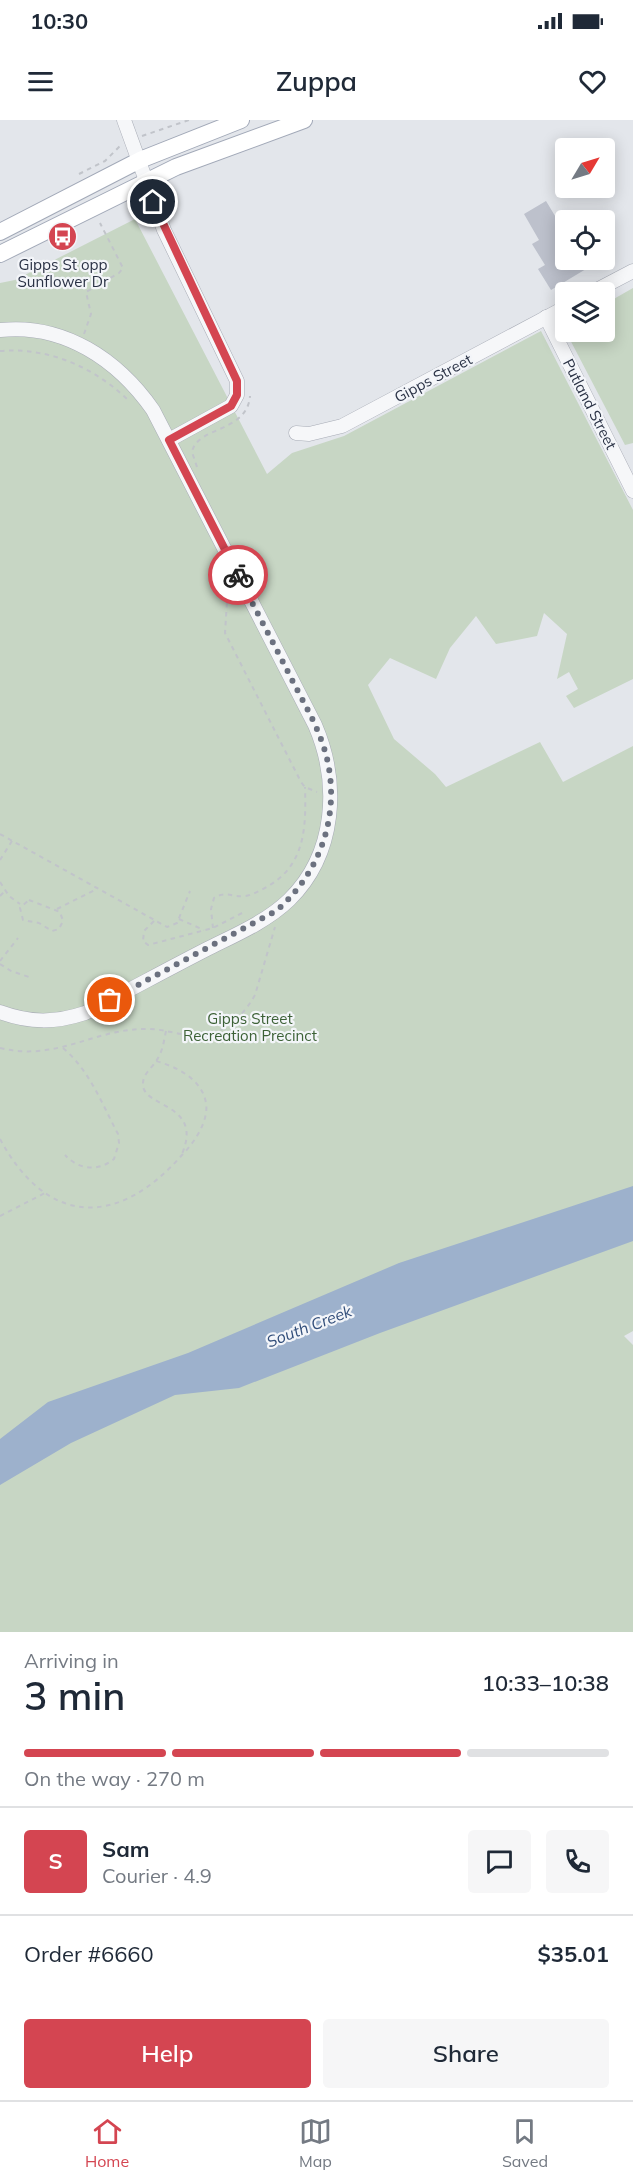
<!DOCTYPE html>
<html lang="en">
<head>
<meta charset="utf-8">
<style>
  body { margin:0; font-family:Mulish,sans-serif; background:#f6f6f7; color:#1f2937; height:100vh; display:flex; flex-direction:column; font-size:22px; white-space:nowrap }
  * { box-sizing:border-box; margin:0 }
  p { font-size:20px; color:#747a83 }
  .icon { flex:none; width:33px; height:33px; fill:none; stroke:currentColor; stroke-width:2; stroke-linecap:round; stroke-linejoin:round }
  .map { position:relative; height:1512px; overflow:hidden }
  .details { display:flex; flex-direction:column; background:#fff; flex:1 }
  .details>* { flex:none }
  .needle { width:39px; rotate:52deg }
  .fabs { position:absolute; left:555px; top:18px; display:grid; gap:12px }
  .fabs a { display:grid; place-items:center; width:60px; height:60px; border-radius:6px; background:#fff; box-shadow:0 3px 15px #0003; font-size:30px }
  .pin { position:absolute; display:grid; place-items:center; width:51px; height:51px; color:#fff; margin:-26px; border:3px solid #fff; border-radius:50%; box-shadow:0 2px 6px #0007 }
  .courier { position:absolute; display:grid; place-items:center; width:60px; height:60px; margin:-30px; border:4px solid #d44551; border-radius:50%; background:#fff; color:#222; box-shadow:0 2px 8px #0007 }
  .headline em { font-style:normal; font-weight:600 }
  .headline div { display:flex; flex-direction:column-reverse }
  .headline { display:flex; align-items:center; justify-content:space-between; height:102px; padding:0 24px }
  h1 { font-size:39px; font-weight:600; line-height:45px }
  .bar { display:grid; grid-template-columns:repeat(4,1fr); gap:9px 6px; align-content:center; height:72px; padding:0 24px }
  .bar i { height:8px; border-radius:4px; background:#e0e1e3 }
  .bar .current { background:#d44551 }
  .bar p { grid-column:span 4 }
  .line { display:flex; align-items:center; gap:15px; padding:0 24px; border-top:2px solid #e0e1e3 }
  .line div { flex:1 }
  .round { display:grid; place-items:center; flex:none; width:63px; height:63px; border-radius:6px; background:#f6f6f7 }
  .primary-button { display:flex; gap:12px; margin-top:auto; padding:12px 24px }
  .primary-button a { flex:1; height:69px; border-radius:6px; background:#d44551; color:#fff; font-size:24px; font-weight:600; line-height:69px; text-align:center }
  .primary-button a+a { background:#f6f6f7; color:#1f2937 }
  .status { display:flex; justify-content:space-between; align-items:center; height:42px; padding:0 30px; background:#fff; direction:ltr }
  .status svg { height:16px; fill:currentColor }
  header { display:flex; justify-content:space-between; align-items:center; height:78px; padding:0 24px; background:#fff; font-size:27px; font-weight:600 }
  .tabs { display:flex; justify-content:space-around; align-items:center; height:84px; border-top:2px solid #e0e1e3; background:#fff; font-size:16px; color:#747a83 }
  .tabs a { display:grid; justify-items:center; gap:3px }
  .tabs .current { color:#d44551 }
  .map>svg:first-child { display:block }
  .green { fill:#c7d6c4 }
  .water { fill:#9db1cc }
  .building { fill:#bdc1cc }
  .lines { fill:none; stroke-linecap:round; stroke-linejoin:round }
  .minor-casing { stroke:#a8acb6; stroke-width:15 }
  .major-casing { stroke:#a2a9b8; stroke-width:18 }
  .path { stroke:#c1c4ca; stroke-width:2; stroke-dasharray:4.5 4.5; stroke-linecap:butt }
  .minor { stroke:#f6f7f9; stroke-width:14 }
  .major { stroke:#fff; stroke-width:16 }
  .done { stroke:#6b717f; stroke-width:6; stroke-dasharray:0 10.8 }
  .route { stroke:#d44551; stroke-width:8 }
  .labels { text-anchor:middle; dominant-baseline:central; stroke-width:4.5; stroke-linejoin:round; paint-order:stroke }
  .poi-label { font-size:15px; fill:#2a3245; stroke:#f3f5f9 }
  .street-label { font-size:15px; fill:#2a3245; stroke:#f3f5f9 }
  .park-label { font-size:15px; fill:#3c6136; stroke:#f3f5f9 }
  .water-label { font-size:16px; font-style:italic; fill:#324e7a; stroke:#f3f5f9 }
</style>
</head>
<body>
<div class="status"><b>10:30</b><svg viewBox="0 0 49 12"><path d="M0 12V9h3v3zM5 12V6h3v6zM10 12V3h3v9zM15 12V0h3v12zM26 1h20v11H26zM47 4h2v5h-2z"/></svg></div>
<header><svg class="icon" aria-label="menu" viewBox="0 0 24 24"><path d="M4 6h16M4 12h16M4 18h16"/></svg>Zuppa<svg class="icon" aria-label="heart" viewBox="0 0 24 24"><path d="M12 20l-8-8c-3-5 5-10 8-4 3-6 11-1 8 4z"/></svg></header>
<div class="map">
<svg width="633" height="1512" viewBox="0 0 633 1512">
  <rect width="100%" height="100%" fill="#e3e6eb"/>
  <g class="green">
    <path d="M 135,99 L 267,354 L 292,333 L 344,316 L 541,211 L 633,390 L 633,559 L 574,588 L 566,576 L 578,569 L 569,552 L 557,559 L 567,514 L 544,493 L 537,516 L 496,524 L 476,496 L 450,528 L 436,559 L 390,538 L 368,565 L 394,619 L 435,654 L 446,667 L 540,622 L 563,662 L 633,626 L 633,1211 L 624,1216 L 633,1225 L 633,1512 L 0,1512 L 0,163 L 15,160 Z"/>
    <path d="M 633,168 L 633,323 L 625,325 L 566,212 L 604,212 L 605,184 Z"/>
  </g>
  <path class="water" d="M 633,1066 L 633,1121 L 380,1213 L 239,1268 L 175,1275 L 71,1323 L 0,1365 L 0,1319 L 48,1282 L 188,1233 L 399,1143 Z"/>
  <path class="building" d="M 546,81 L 566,114 L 566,140 L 581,140 L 586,149 L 551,170 L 538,149 L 545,145 L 532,124 L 539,120 L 524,94 Z"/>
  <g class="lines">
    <defs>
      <g id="minor">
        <path d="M 124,0 L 164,110 L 237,261 L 237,275 L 231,286 L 169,320"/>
        <path d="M 593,172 L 633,151"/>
        <path d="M 546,197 L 633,371"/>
        <path d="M 0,210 C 64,203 118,240 153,290 L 315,605 C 340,663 336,734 289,780 C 266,802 235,815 207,829 C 166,850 126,872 85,893 C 55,903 30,903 0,892"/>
        <path d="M 296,313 L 309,314 L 342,306 L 566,187"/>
      </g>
      <g id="major">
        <path d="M 0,112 L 140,40 L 241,0"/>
        <path d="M 0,134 L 176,47 L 304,0"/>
      </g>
    </defs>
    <use href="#minor" class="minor-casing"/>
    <use href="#major" class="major-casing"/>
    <g class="path">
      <path d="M 142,16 L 189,0"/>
      <path d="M 79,54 L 105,41 L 120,26"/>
      <path d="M 84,214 L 91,194 L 86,172 L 119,153 L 123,148 L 100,103"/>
      <path d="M 0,231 C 48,227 94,247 128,280"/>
      <path d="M 197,347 L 192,332 C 197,306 247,313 250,276"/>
      <path d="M 228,465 L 225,513 L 301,662 L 305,667 L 317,672"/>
      <path d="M 0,714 L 167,807 L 177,803 L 190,771"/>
      <path d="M 0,740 L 12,721"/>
      <path d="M 0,762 L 9,776 L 20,784"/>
      <path d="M 0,776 L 5,771"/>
      <path d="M 29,780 L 60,792 L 63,801 L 59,809 L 52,811 L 39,803 L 23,800 L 20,788 Z"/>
      <path d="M 57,789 L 97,769"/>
      <path d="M 179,799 L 204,810"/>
      <path d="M 154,801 L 144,811 L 143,821 L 148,825 L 213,808 L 242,793"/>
      <path d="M 213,808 L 211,789 L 214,778 C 227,770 232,778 245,776 C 253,775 263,769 270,765 C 306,743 306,705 305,667"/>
      <path d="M 0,841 L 18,818"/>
      <path d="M 0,844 L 11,851 L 32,858"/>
      <path d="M 166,911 C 164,920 163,930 158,938 C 153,948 142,953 143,966 C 146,988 203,984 182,1034"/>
      <path d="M 0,928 C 58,942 94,908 148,909 C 169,909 190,920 211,914 C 231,907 245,893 255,875 L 275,807"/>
      <path d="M 63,928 C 90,951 102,984 118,1014 L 119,1023 L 114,1039 C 98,1052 79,1050 65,1035"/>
      <path d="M 0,1019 C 48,1108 119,1107 182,1035 C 194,1023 209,1001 206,983 C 202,959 177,947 156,941"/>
      <path d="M 0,1096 L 45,1073"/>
    </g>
    <use href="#minor" class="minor"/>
    <use href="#major" class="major"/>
  </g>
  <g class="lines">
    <path class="done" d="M 110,880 L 276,791 C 325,749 344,683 322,622 C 314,599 301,578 290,556 C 273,522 255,489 238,455"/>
    <path class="route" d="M 153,82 L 237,261 L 237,275 L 231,286 L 169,320 L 238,455"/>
  </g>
  <defs>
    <symbol id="bus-disc" viewBox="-11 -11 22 22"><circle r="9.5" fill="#d44551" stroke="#f3f5f9"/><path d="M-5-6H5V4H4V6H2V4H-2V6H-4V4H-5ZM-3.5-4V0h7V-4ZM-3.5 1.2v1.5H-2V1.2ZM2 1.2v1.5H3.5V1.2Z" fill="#fff"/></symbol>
  </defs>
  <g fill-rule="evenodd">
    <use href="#bus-disc" x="46" y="100" width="33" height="33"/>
  </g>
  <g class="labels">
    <g class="poi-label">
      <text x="63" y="144">Gipps St opp<tspan x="63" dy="17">Sunflower Dr</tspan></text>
    </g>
    <g class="street-label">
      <text transform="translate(433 258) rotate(-28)">Gipps Street</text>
      <text transform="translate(590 284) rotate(63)">Putland Street</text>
    </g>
    <g class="park-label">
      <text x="250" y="898">Gipps Street<tspan x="250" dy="17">Recreation Precinct</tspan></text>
    </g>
    <g class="water-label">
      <text transform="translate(309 1206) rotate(-21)">South Creek</text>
    </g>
  </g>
</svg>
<div class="fabs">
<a><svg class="needle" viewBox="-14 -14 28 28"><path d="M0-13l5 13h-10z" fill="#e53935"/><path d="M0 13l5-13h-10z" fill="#747a83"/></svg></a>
<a><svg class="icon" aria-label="locate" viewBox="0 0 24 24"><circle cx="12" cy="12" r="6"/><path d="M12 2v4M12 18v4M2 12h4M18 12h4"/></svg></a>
<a><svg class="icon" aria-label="layers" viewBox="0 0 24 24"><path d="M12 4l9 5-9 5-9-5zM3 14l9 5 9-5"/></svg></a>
</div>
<div class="pin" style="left:110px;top:880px;background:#ea580c"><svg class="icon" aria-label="bag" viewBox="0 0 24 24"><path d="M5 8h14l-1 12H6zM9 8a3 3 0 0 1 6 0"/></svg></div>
<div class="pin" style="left:153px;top:82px;background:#1f2937"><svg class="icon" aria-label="home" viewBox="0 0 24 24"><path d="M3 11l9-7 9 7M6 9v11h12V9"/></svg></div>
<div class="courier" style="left:238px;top:455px"><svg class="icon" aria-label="bike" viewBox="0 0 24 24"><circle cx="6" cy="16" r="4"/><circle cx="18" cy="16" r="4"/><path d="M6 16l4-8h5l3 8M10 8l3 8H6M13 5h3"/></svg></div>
</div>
<section class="details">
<div class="headline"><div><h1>3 min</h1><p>Arriving in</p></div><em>10:33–10:38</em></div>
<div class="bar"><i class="current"></i><i class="current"></i><i class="current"></i><i></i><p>On the way · 270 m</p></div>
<div class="line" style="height:108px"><b class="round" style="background:#d44551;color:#fff">S</b><div><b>Sam</b><p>Courier · 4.9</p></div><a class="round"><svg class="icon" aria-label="chat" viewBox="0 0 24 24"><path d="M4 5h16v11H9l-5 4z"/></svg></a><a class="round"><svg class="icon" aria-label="phone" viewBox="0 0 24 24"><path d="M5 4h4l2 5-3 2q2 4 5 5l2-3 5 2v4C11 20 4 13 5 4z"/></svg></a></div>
<div class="line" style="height:78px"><div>Order #6660</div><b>$35.01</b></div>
<div class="primary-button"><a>Help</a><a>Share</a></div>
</section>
<nav class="tabs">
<a class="current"><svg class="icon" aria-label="home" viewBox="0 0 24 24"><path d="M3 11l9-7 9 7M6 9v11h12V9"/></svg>Home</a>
<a><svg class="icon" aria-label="map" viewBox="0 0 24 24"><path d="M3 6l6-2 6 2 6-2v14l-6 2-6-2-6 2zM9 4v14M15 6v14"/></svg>Map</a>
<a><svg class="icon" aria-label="saved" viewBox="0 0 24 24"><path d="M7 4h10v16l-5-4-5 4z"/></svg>Saved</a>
</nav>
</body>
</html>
